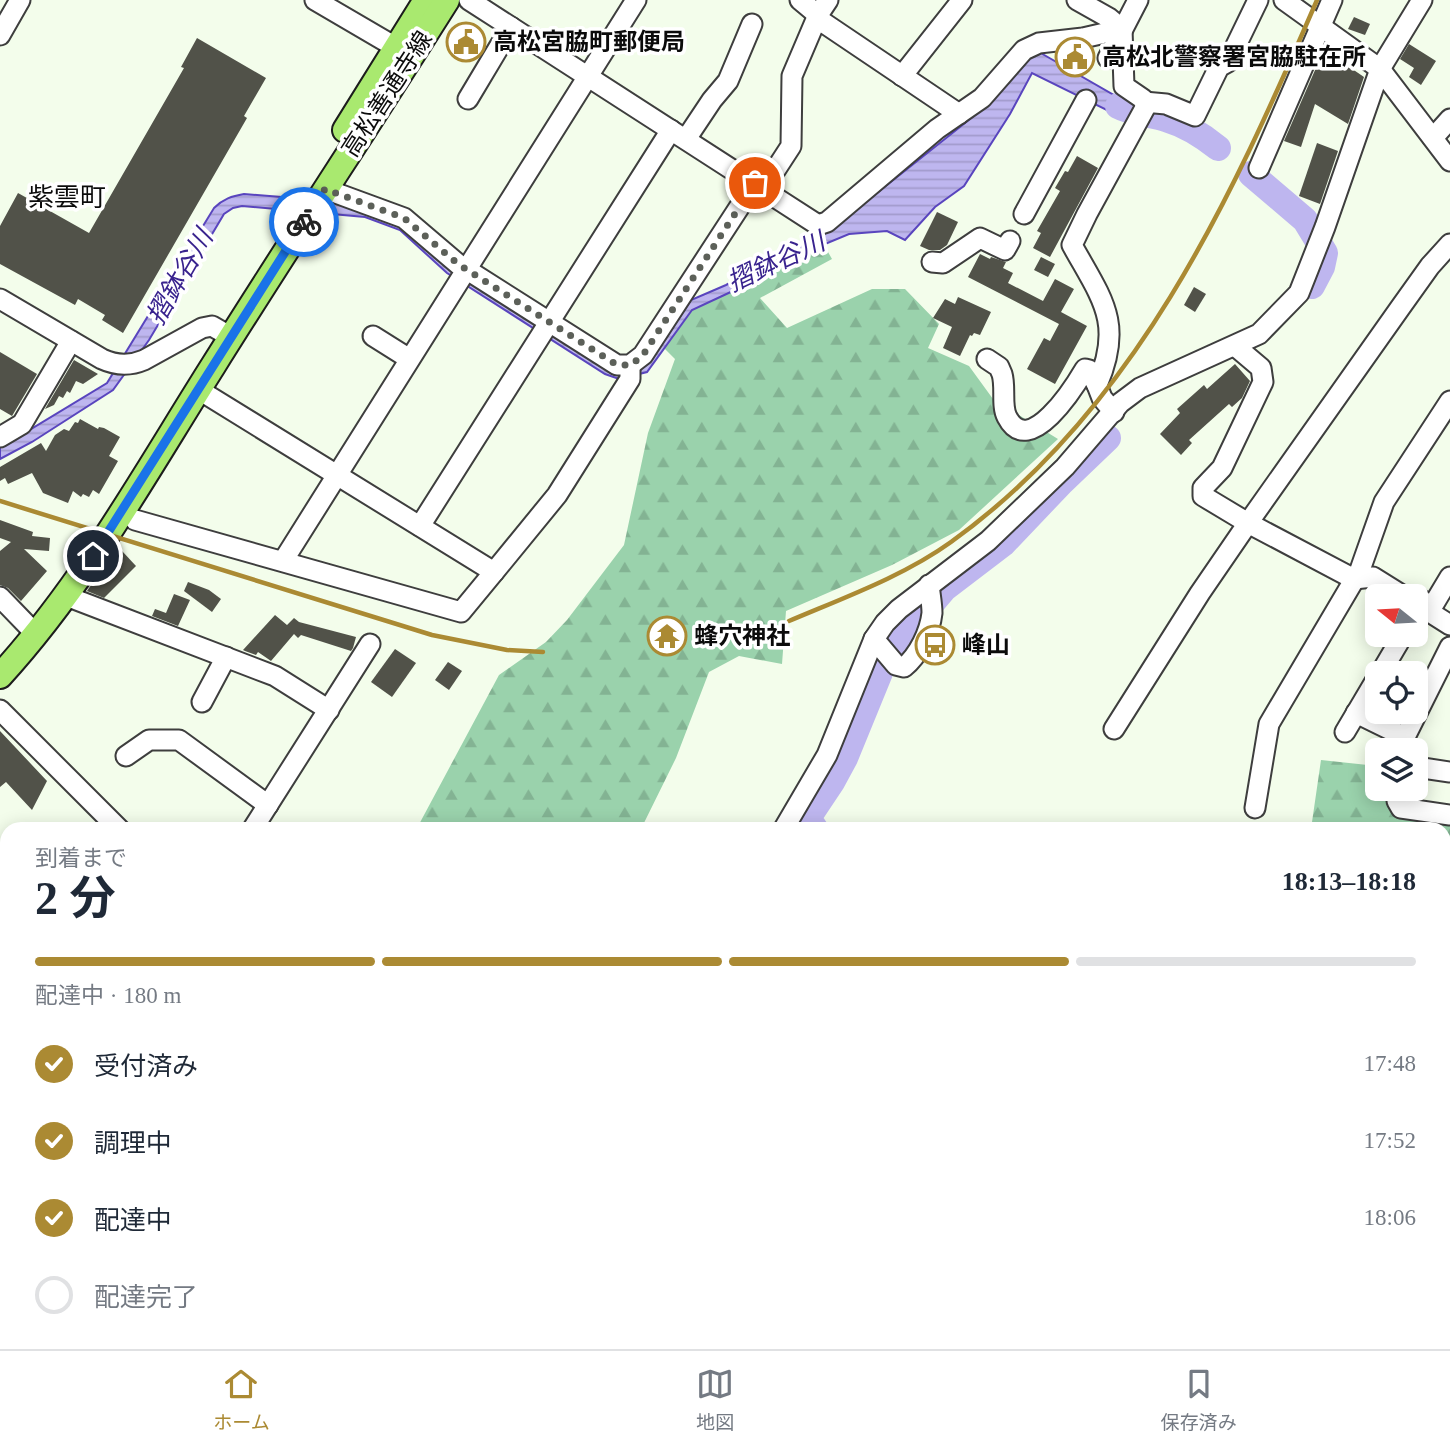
<!DOCTYPE html>
<html lang="ja">
<head>
<meta charset="utf-8">
<style>
  body { margin:0; font-family:"Times New Roman","Noto Sans JP",serif; background:#f6f6f7; color:#1f2937; height:100vh; display:flex; flex-direction:column; font-size:26px; white-space:nowrap }
  * { box-sizing:border-box; margin:0 }
  p { font-size:23px; color:#747a83 }
  .icon { flex:none; width:38px; height:38px; fill:none; stroke:currentColor; stroke-width:2; stroke-linecap:round; stroke-linejoin:round }
  .map { position:relative; flex:1; overflow:hidden }
  .side { position:absolute; left:0px; top:822px; width:1451px; height:527px; display:flex; flex-direction:column; background:#fff; border-radius:21px 21px 0 0; box-shadow:0 4px 18px #0003 }
  .side>* { flex:none }
  .needle { width:46px; rotate:288deg }
  .buttons { position:absolute; left:1365px; top:584px; display:grid; gap:14px }
  .buttons a { display:grid; place-items:center; width:63px; height:63px; border-radius:10px; background:#fff; box-shadow:0 4px 18px #0003; font-size:35px }
  .pin { position:absolute; display:grid; place-items:center; width:60px; height:60px; color:#fff; margin:-30px; border:4px solid #fff; border-radius:50%; box-shadow:0 2px 7px #0007 }
  .courier { position:absolute; display:grid; place-items:center; width:70px; height:70px; margin:-35px; border:5px solid #1a73e8; border-radius:50%; background:#fff; color:#222; box-shadow:0 2px 9px #0007 }
  .head em { font-style:normal; font-weight:700 }
  .head div { display:flex; flex-direction:column-reverse }
  .head { display:flex; align-items:center; justify-content:space-between; height:119px; padding:0 35px }
  h1 { font-size:46px; font-weight:700; line-height:52px }
  .bar { display:grid; grid-template-columns:repeat(4,1fr); gap:10px 7px; align-content:center; height:84px; padding:0 35px }
  .bar i { height:9px; border-radius:5px; background:#e0e1e3 }
  .bar .active { background:#ab8a33 }
  .bar p { grid-column:span 4 }
  ol { padding:0 35px; list-style:none }
  li { display:flex; align-items:center; gap:21px; height:77px }
  li p { margin-inline-start:auto }
  li .icon { padding:7px; border-radius:50%; background:#ab8a33; color:#fff; stroke-width:4 }
  li:last-child { color:#747a83 }
  li i { width:38px; height:38px; border:4px solid #e0e1e3; border-radius:50% }
  .dock { display:flex; justify-content:space-around; align-items:center; height:98px; border-top:2px solid #e0e1e3; background:#fff; font-size:19px; color:#747a83 }
  .dock a { display:grid; justify-items:center; gap:4px }
  .dock .active { color:#ab8a33 }
  .map>svg:first-child { display:block }
  .forest { fill:url(#forest-firs) }
  .cemetery { fill:url(#cemetery-stones) }
  .water { fill:url(#water-rules); stroke:#5945be; stroke-width:2 }
  .lines { fill:none; stroke-linecap:round; stroke-linejoin:round }
  .river { stroke:#beb6ef; stroke-width:26 }
  .building { fill:#515249 }
  .minor-casing { stroke:#3e3e3e; stroke-width:23 }
  .major-casing { stroke:#1c1c1c; stroke-width:28 }
  .minor { stroke:#fff; stroke-width:19 }
  .major { stroke:#a9e96f; stroke-width:24 }
  .rail { stroke:#ab8a33; stroke-width:4.5 }
  .done { stroke:#5c6059; stroke-width:7; stroke-dasharray:0 12.6 }
  .route { stroke:#1a73e8; stroke-width:9 }
  .labels { text-anchor:middle; dominant-baseline:central; stroke-width:7; stroke-linejoin:round; paint-order:stroke }
  .poi-label { font-size:24px; font-weight:bold; fill:#0b0b0b; stroke:#fff; text-anchor:start }
  .street-label { font-size:24px; fill:#0b0b0b; stroke:#fff }
  .neighbourhood-label { font-size:26px; fill:#0b0b0b; stroke:#fff }
  .water-label { font-size:26px; font-style:italic; fill:#39238e; stroke:#fff }
</style>
</head>
<body>
<div class="map">
<svg width="1450" height="1349" viewBox="0 0 1450 1349">
  <defs>
    <pattern id="forest-firs" width="22" height="20" patternUnits="userSpaceOnUse" patternTransform="scale(1.75)"><rect width="22" height="20" fill="#9ad2ac"/><path d="M5 1l3.5 6h-7zM16 11l3.5 6h-7z" fill="#83b393"/></pattern>
    <pattern id="cemetery-stones" width="16" height="16" patternUnits="userSpaceOnUse" patternTransform="scale(1.75)"><rect width="16" height="16" fill="#c0dcc2"/><path d="M2 7V4a2 2 0 0 1 4 0v3zM10 15v-3a2 2 0 0 1 4 0v3z" fill="#a4bba5"/></pattern>
    <pattern id="water-rules" width="6" height="5" patternUnits="userSpaceOnUse" patternTransform="scale(1.75)"><rect width="6" height="5" fill="#beb6ef"/><path d="M0 2.5h6" fill="none" stroke="#a29bcc"/></pattern>
  </defs>
  <rect width="100%" height="100%" fill="#f3fdeb"/>
  <g class="forest">
    <path d="M 824,245 L 832,259 L 760,298 L 787,328 L 872,289 L 905,289 L 939,324 L 928,348 L 969,366 L 993,399 L 1058,439 L 959,530 L 892,565 L 786,611 L 782,664 L 739,656 L 709,672 L 676,758 L 641,829 L 416,830 L 499,675 L 546,642 L 567,620 L 624,545 L 648,433 L 675,359 L 664,348 L 692,310 L 735,290 L 777,264 Z"/>
    <path d="M 1321,760 L 1377,766 L 1377,789 L 1395,789 L 1396,809 L 1450,819 L 1450,1349 L 762,1349 L 760,1342 L 1444,1342 L 1444,830 L 1311,829 Z"/>
    <path d="M 0,1112 L 7,1112 L 7,1342 L 496,1342 L 495,1349 L 0,1349 Z"/>
  </g>
  <path class="cemetery" d="M 536,1342 L 742,1342 L 744,1349 L 544,1349 Z"/>
  <path class="water" d="M 1039,52 L 1138,109 L 1131,122 L 1032,73 L 1010,114 L 964,186 L 935,207 L 905,240 L 887,231 L 849,234 L 777,264 L 735,290 L 692,310 L 647,372 L 619,379 L 605,374 L 447,273 L 400,230 L 365,217 L 242,206 L 233,208 L 224,214 L 149,340 L 113,390 L 32,442 L 0,459 L 0,445 L 26,432 L 107,383 L 214,208 C 223,199 232,196 244,194 L 344,202 L 403,223 L 611,369 L 653,357 L 691,300 L 726,285 L 838,224 L 980,111 L 1029,55 Z"/>
  <g class="lines">
    <g class="river">
      <path d="M 1118,106 C 1133,114 1150,114 1166,119 C 1186,125 1202,135 1218,148"/>
      <path d="M 1251,174 L 1305,220 L 1325,253 L 1322,267 L 1312,286"/>
      <path d="M 816,830 L 808,818 L 832,782 L 845,758 L 881,670 L 894,648 L 944,589 L 1003,544 L 1062,482 L 1108,438"/>
      <path d="M 765,1342 L 767,1349"/>
    </g>
  </g>
  <g class="building">
    <path d="M 1354,17 L 1370,24 L 1365,35 L 1348,29 Z"/>
    <path d="M 197,38 L 266,78 L 244,116 L 247,118 L 123,333 L 102,320 L 105,315 L 78,299 L 75,305 L 0,264 L 0,226 L 18,193 L 89,233 L 184,68 L 181,67 Z"/>
    <path d="M 1409,44 L 1436,61 L 1421,85 L 1409,77 L 1414,68 L 1400,59 Z"/>
    <path d="M 1326,45 L 1343,58 L 1342,62 L 1364,77 L 1348,124 L 1315,104 L 1301,147 L 1284,141 Z"/>
    <path d="M 1317,143 L 1338,151 L 1320,204 L 1299,196 Z"/>
    <path d="M 1077,156 L 1098,168 L 1050,257 L 1033,248 L 1041,233 L 1037,231 L 1060,191 L 1055,188 L 1065,171 L 1068,172 Z"/>
    <path d="M 937,212 L 958,222 L 947,245 L 940,250 L 929,250 L 920,246 Z"/>
    <path d="M 980,254 L 990,259 L 991,257 L 1006,262 L 1003,268 L 1013,273 L 1008,283 L 1043,301 L 1055,279 L 1074,289 L 1061,312 L 1087,326 L 1055,384 L 1027,369 L 1044,338 L 1050,341 L 1059,324 L 968,277 Z"/>
    <path d="M 1041,257 L 1055,264 L 1048,277 L 1034,270 Z"/>
    <path d="M 1194,287 L 1206,294 L 1195,312 L 1184,305 Z"/>
    <path d="M 958,297 L 991,312 L 980,335 L 974,333 L 972,336 L 970,335 L 960,356 L 943,348 L 952,327 L 933,318 L 945,299 L 955,304 Z"/>
    <path d="M 0,352 L 37,374 L 12,416 L 0,409 Z"/>
    <path d="M 74,360 L 98,374 L 83,384 L 76,381 L 70,393 L 67,391 L 63,398 L 59,396 L 54,405 L 45,409 Z"/>
    <path d="M 1235,364 L 1250,381 L 1242,398 L 1232,407 L 1229,404 L 1189,440 L 1192,443 L 1181,455 L 1160,434 L 1180,413 L 1177,409 L 1204,385 L 1207,389 Z"/>
    <path d="M 80,419 L 98,429 L 99,427 L 104,428 L 120,437 L 109,456 L 118,461 L 99,494 L 93,490 L 89,497 L 83,494 L 81,497 L 73,491 L 68,503 L 43,493 L 32,473 L 8,484 L 5,478 L 0,481 L 0,467 L 41,443 L 46,451 L 55,435 L 64,429 L 69,431 L 75,422 L 78,423 Z"/>
    <path d="M 0,520 L 33,532 L 32,536 L 50,538 L 49,551 L 24,549 L 47,571 L 21,601 L 8,588 L 0,585 L 0,551 L 11,542 L 0,538 Z"/>
    <path d="M 122,551 L 136,566 L 104,598 L 87,591 L 99,574 Z"/>
    <path d="M 188,582 L 209,590 L 221,599 L 212,612 L 184,591 Z"/>
    <path d="M 174,594 L 190,600 L 178,626 L 152,616 L 155,609 L 166,613 Z"/>
    <path d="M 275,615 L 287,625 L 294,618 L 299,622 L 356,637 L 353,648 L 351,651 L 301,635 L 298,638 L 294,634 L 271,661 L 258,652 L 256,655 L 245,651 L 243,650 Z"/>
    <path d="M 395,649 L 416,663 L 392,697 L 371,682 Z"/>
    <path d="M 448,662 L 462,671 L 449,690 L 435,680 Z"/>
    <path d="M 0,731 L 47,781 L 32,810 L 6,782 L 0,787 Z"/>
  </g>
  <g class="lines">
    <defs>
      <g id="minor">
        <path d="M 315,0 L 397,48"/>
        <path d="M 469,0 L 818,225 L 827,222 L 937,129 L 982,98 L 1024,50 L 1039,43 L 1083,38 L 1122,29"/>
        <path d="M 800,0 L 818,15 L 821,21 L 959,114"/>
        <path d="M 1077,0 L 1109,18 L 1122,29 L 1124,86 L 1143,99 L 1146,106 L 1087,214 L 1072,245 C 1102,299 1124,323 1097,385 L 1102,398 L 1114,412"/>
        <path d="M 1284,0 L 1380,69 L 1450,161"/>
        <path d="M 0,35 L 20,0"/>
        <path d="M 1108,58 L 1138,0"/>
        <path d="M 902,76 L 962,0"/>
        <path d="M 468,99 L 511,27"/>
        <path d="M 1144,102 L 1166,104 L 1195,116 L 1219,67 L 1228,62 L 1258,0"/>
        <path d="M 1433,138 L 1450,119"/>
        <path d="M 686,139 L 712,100 L 728,81 L 752,24"/>
        <path d="M 1259,168 L 1332,0"/>
        <path d="M 325,189 L 404,218 L 458,264 L 617,365 L 630,365 L 643,355 L 755,183"/>
        <path d="M 763,189 L 791,146 L 792,76 L 818,15 L 828,0"/>
        <path d="M 1024,214 L 1086,100"/>
        <path d="M 932,262 L 943,263 L 980,238 L 1005,250 L 1010,241"/>
        <path d="M 0,299 L 102,359 C 117,366 130,366 144,360 L 202,328 L 212,326 L 231,337"/>
        <path d="M 373,336 L 408,358"/>
        <path d="M 1235,346 L 1261,368 L 1263,382 L 1222,468 L 1203,488 L 1203,496 L 1248,523 L 1354,579 L 1373,577 L 1405,597"/>
        <path d="M 987,359 L 999,367 L 1002,374 C 1006,387 1001,406 1007,417 C 1029,460 1075,386 1085,369 L 1089,370 L 1097,385"/>
        <path d="M 204,393 L 494,572 L 557,495 L 630,379 L 630,365"/>
        <path d="M 0,437 L 22,424 L 71,341"/>
        <path d="M 135,520 L 461,612 L 494,572"/>
        <path d="M 420,526 L 671,130"/>
        <path d="M 283,561 L 636,0"/>
        <path d="M 1404,596 L 1415,596 L 1432,607 L 1450,577"/>
        <path d="M 0,597 L 28,626"/>
        <path d="M 74,599 L 275,676 L 329,710"/>
        <path d="M 1420,606 L 1450,625"/>
        <path d="M 874,639 L 896,665 L 904,667 C 918,656 930,632 932,613 C 932,604 930,594 929,585"/>
        <path d="M 1380,674 L 1403,635"/>
        <path d="M 202,702 L 226,657"/>
        <path d="M 0,710 L 120,830"/>
        <path d="M 1356,713 L 1405,737"/>
        <path d="M 1114,729 L 1200,593 L 1248,523 L 1400,308 L 1430,266 L 1450,244"/>
        <path d="M 1345,732 L 1377,678"/>
        <path d="M 1401,751 L 1405,737 L 1450,647"/>
        <path d="M 126,756 L 149,740 L 179,740 L 268,805"/>
        <path d="M 1416,767 L 1450,772"/>
        <path d="M 1398,789 L 1397,801 L 1401,808 L 1450,815"/>
        <path d="M 1255,808 L 1269,724 L 1360,570 L 1384,502 L 1450,401"/>
        <path d="M 252,830 L 370,644"/>
        <path d="M 783,830 L 827,755 L 874,639 L 885,623 L 899,609 L 988,541 L 1065,467 L 1120,403 L 1140,388 L 1259,334 L 1299,293 L 1325,227 L 1380,69 L 1422,0"/>
        <path d="M 1444,1016 L 1450,1016"/>
        <path d="M 748,1342 L 750,1349"/>
        <path d="M 826,1342 L 827,1349"/>
      </g>
      <g id="major">
        <path d="M 345,130 L 426,0"/>
        <path d="M 0,676 C 85,583 146,472 213,366 C 290,243 370,122 447,0"/>
      </g>
    </defs>
    <use href="#minor" class="minor-casing"/>
    <use href="#major" class="major-casing"/>
    <use href="#minor" class="minor"/>
    <use href="#major" class="major"/>
    <g class="rail">
      <path d="M 0,501 L 432,635 L 507,650 L 543,652"/>
      <path d="M 789,621 C 843,598 904,576 951,542 C 1135,410 1230,201 1317,0"/>
    </g>
  </g>
  <g class="lines">
    <path class="done" d="M 304,222 L 325,189 L 404,218 L 458,264 L 617,365 L 631,365 L 643,355 L 755,183"/>
    <path class="route" d="M 93,556 L 304,222"/>
  </g>
  <defs>
    <symbol id="civic-ring" viewBox="-11 -11 22 22"><circle r="9.5" fill="#fff" stroke="#ab8a33" stroke-width="1.5"/><path d="M-.6-6.5H3V-4.5H.6V-3L4-1V1h2V6H-6V1h2V-1L-.6-3ZM-1.2 2.5V6h2.4V2.5Z" fill="#ab8a33"/></symbol>
    <symbol id="temple-ring" viewBox="-11 -11 22 22"><circle r="9.5" fill="#fff" stroke="#ab8a33" stroke-width="1.5"/><path d="M0-6L5-2H3V0L6.5 2.5H4V6H1.5V3h-3V6H-4V2.5H-6.5L-3 0V-2H-5Z" fill="#ab8a33"/></symbol>
    <symbol id="bus-ring" viewBox="-11 -11 22 22"><circle r="9.5" fill="#fff" stroke="#ab8a33" stroke-width="1.5"/><path d="M-5-6H5V4H4V6H2V4H-2V6H-4V4H-5ZM-3.5-4V0h7V-4ZM-3.5 1.2v1.5H-2V1.2ZM2 1.2v1.5H3.5V1.2Z" fill="#ab8a33"/></symbol>
  </defs>
  <g fill-rule="evenodd">
    <use href="#civic-ring" x="444" y="20" width="44" height="44"/>
    <use href="#civic-ring" x="1053" y="35" width="44" height="44"/>
    <use href="#temple-ring" x="645" y="614" width="44" height="44"/>
    <use href="#bus-ring" x="913" y="623" width="44" height="44"/>
  </g>
  <g class="labels">
    <g class="poi-label">
      <text x="493" y="42">高松宮脇町郵便局</text>
      <text x="1102" y="57">高松北警察署宮脇駐在所</text>
      <text x="694" y="636">蜂穴神社</text>
      <text x="962" y="645">峰山</text>
    </g>
    <g class="street-label">
      <text transform="translate(387 94) rotate(-57)">高松善通寺線</text>
    </g>
    <g class="neighbourhood-label">
      <text x="67" y="197">紫雲町</text>
    </g>
    <g class="water-label">
      <text transform="translate(776 262) rotate(-25)">摺鉢谷川</text>
      <text transform="translate(180 277) rotate(-60)">摺鉢谷川</text>
    </g>
  </g>
</svg>
<div class="buttons">
<a><svg class="needle" viewBox="-14 -14 28 28"><path d="M0-13l5 13h-10z" fill="#e53935"/><path d="M0 13l5-13h-10z" fill="#747a83"/></svg></a>
<a><svg class="icon" aria-label="locate" viewBox="0 0 24 24"><circle cx="12" cy="12" r="6"/><path d="M12 2v4M12 18v4M2 12h4M18 12h4"/></svg></a>
<a><svg class="icon" aria-label="layers" viewBox="0 0 24 24"><path d="M12 4l9 5-9 5-9-5zM3 14l9 5 9-5"/></svg></a>
</div>
<div class="pin" style="left:755px;top:183px;background:#ea580c"><svg class="icon" aria-label="bag" viewBox="0 0 24 24"><path d="M5 8h14l-1 12H6zM9 8a3 3 0 0 1 6 0"/></svg></div>
<div class="pin" style="left:93px;top:556px;background:#1f2937"><svg class="icon" aria-label="home" viewBox="0 0 24 24"><path d="M3 11l9-7 9 7M6 9v11h12V9"/></svg></div>
<div class="courier" style="left:304px;top:222px"><svg class="icon" aria-label="bike" viewBox="0 0 24 24"><circle cx="6" cy="16" r="4"/><circle cx="18" cy="16" r="4"/><path d="M6 16l4-8h5l3 8M10 8l3 8H6M13 5h3"/></svg></div>
<section class="side">
<div class="head"><div><h1>2 分</h1><p>到着まで</p></div><em>18:13–18:18</em></div>
<div class="bar"><i class="active"></i><i class="active"></i><i class="active"></i><i></i><p>配達中 · 180 m</p></div>
<ol>
<li><svg class="icon" aria-label="check" viewBox="0 0 24 24"><path d="M5 12l5 5 9-10"/></svg>受付済み<p>17:48</p></li>
<li><svg class="icon" aria-label="check" viewBox="0 0 24 24"><path d="M5 12l5 5 9-10"/></svg>調理中<p>17:52</p></li>
<li><svg class="icon" aria-label="check" viewBox="0 0 24 24"><path d="M5 12l5 5 9-10"/></svg>配達中<p>18:06</p></li>
<li><i></i>配達完了</li>
</ol>
</section>
</div>
<nav class="dock">
<a class="active"><svg class="icon" aria-label="home" viewBox="0 0 24 24"><path d="M3 11l9-7 9 7M6 9v11h12V9"/></svg>ホーム</a>
<a><svg class="icon" aria-label="map" viewBox="0 0 24 24"><path d="M3 6l6-2 6 2 6-2v14l-6 2-6-2-6 2zM9 4v14M15 6v14"/></svg>地図</a>
<a><svg class="icon" aria-label="saved" viewBox="0 0 24 24"><path d="M7 4h10v16l-5-4-5 4z"/></svg>保存済み</a>
</nav>
</body>
</html>
